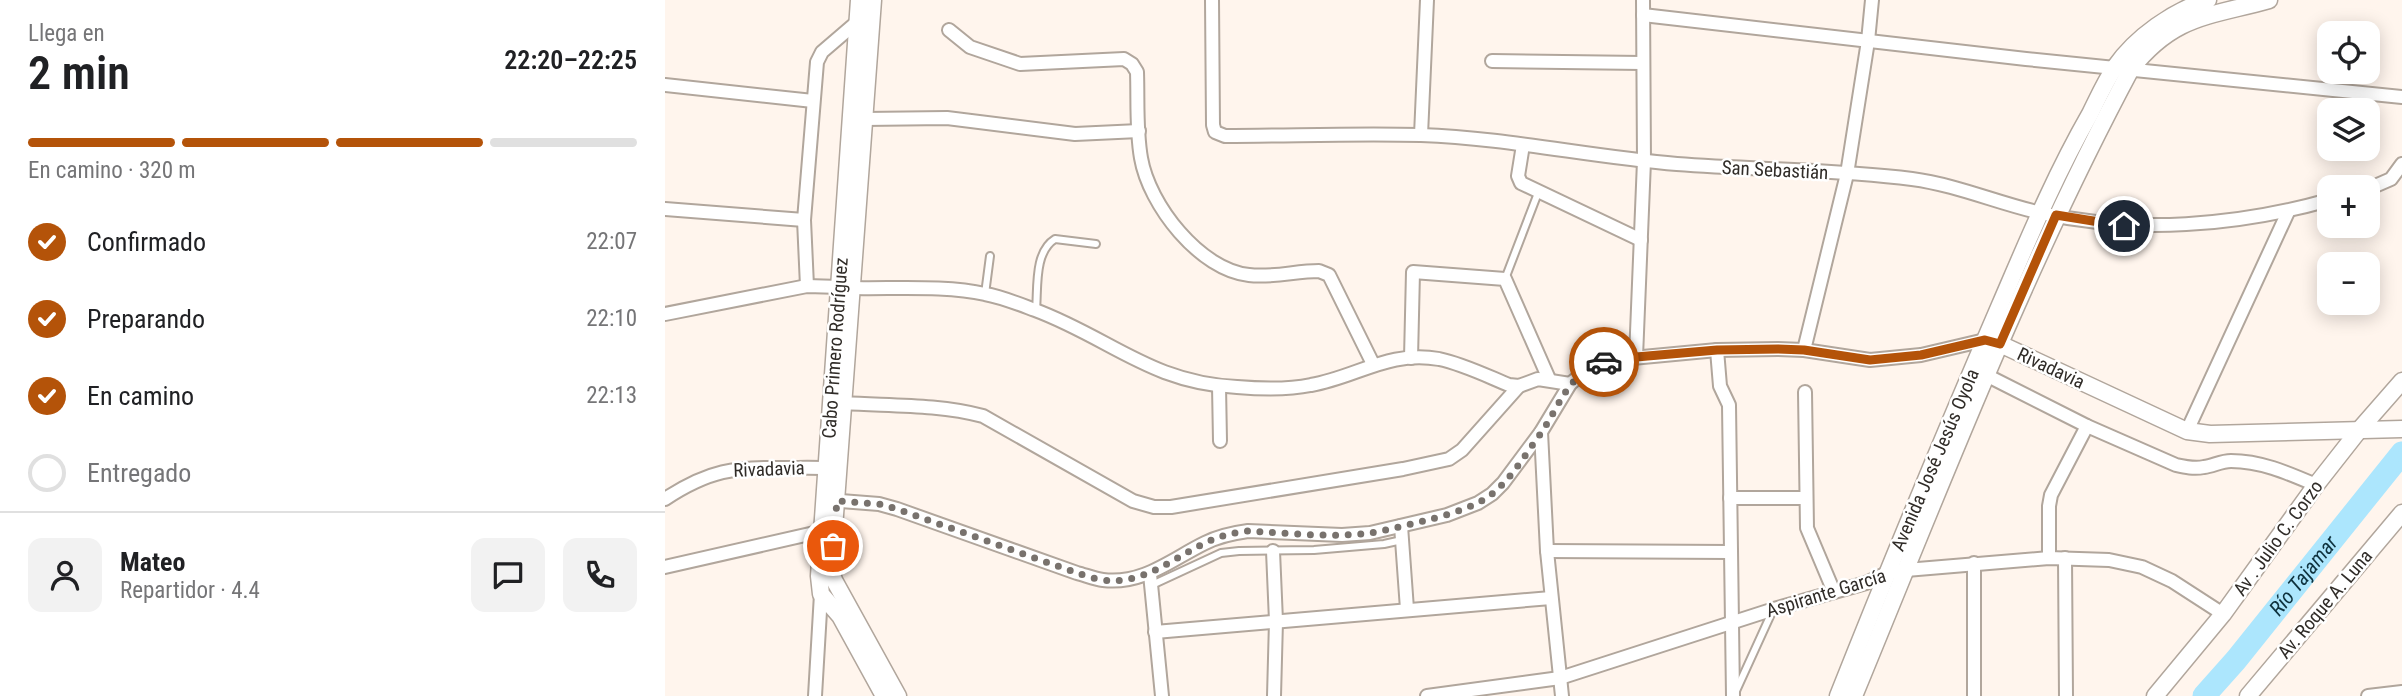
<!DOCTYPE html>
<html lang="es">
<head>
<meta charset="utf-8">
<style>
  body { margin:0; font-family:"Roboto Condensed",sans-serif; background:#f2f2f2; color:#202124; height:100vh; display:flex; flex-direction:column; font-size:26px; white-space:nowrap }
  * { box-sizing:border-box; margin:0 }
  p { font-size:23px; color:#757577 }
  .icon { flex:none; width:38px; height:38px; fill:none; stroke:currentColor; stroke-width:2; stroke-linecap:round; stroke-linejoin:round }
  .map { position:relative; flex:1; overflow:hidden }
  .sheet { display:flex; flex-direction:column; background:#fff; width:665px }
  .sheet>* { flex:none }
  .fabs { position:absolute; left:1652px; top:21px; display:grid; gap:14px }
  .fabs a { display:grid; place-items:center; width:63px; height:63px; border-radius:14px; background:#fff; box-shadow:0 4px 18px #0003; font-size:35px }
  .pin { position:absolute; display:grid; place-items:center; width:60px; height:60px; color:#fff; margin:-30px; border:4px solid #fff; border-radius:50%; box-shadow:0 2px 7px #0007 }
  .courier { position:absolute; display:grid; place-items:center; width:70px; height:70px; margin:-35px; border:5px solid #b45309; border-radius:50%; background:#fff; color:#222; box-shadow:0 2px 9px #0007 }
  .summary em { font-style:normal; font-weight:600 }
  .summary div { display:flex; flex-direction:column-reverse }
  .summary { display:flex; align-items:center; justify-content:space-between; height:119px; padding:0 28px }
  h1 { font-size:46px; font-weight:600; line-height:52px }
  .bar { display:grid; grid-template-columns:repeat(4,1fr); gap:10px 7px; align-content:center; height:84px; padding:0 28px }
  .bar i { height:9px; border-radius:5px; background:#e0e0e0 }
  .bar .current { background:#b45309 }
  .bar p { grid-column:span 4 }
  .line { display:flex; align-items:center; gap:18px; padding:0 28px; border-top:2px solid #e0e0e0 }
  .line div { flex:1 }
  .round { display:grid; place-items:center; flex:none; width:74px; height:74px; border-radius:14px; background:#f2f2f2 }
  ol { padding:0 28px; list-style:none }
  li { display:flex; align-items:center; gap:21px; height:77px }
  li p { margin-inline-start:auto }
  li .icon { padding:7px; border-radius:50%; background:#b45309; color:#fff; stroke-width:4 }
  li:last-child { color:#757577 }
  li i { width:38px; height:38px; border:4px solid #e0e0e0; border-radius:50% }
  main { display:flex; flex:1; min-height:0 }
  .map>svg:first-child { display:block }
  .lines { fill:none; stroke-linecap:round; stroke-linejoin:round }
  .river { stroke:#ace6fd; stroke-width:23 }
  .service-casing { stroke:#b1a69c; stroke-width:10 }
  .minor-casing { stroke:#b1a69c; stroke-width:16 }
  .tertiary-casing { stroke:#b1a69c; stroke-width:19 }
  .service { stroke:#fff; stroke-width:6 }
  .minor { stroke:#fff; stroke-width:12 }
  .tertiary { stroke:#fff; stroke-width:16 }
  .done { stroke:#78726d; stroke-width:7; stroke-dasharray:0 12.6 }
  .route { stroke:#b45309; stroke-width:9 }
  .labels { text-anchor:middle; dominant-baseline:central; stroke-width:5; stroke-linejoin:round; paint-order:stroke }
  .street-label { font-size:19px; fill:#302c28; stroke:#fff }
  .water-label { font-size:21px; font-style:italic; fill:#0e323e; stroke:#fff }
</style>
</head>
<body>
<main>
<section class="sheet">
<div class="summary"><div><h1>2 min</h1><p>Llega en</p></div><em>22:20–22:25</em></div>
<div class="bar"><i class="current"></i><i class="current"></i><i class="current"></i><i></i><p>En camino · 320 m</p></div>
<ol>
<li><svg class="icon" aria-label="check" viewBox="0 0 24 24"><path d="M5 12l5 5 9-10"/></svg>Confirmado<p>22:07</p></li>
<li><svg class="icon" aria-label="check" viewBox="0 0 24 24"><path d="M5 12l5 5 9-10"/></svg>Preparando<p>22:10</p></li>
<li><svg class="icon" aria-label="check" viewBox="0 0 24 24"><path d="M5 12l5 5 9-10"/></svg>En camino<p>22:13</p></li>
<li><i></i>Entregado</li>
</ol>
<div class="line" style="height:126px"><a class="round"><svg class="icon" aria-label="person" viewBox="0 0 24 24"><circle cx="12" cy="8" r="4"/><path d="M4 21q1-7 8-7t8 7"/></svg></a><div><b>Mateo</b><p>Repartidor · 4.4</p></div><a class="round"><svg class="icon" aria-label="chat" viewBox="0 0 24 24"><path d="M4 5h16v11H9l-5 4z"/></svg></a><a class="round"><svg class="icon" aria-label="phone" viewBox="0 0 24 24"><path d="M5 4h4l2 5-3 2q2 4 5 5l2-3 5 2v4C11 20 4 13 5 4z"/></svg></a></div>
</section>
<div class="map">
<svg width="1737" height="696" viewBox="0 0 1737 696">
  <rect width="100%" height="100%" fill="#fff5ed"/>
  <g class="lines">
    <path class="river" id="s1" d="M 1539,696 L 1571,660 L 1737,453"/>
    <defs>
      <g id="service">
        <path d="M 840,279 L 873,193"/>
        <path d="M 320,294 L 325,256"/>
        <path d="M 371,310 C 373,287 369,252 390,239 L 431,244"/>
        <path d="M 487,585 L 556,553 L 574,551 L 649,550 L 719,544 L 737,540"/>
        <path d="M 1071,691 L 1107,612"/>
      </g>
      <g id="minor">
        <path d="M 547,0 L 548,125 L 550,132 L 560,136 C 625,136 691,133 756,135 C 842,138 926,157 1012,164 C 1090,170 1169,169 1247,179 C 1292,185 1332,203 1376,213 C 1471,234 1572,226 1664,200"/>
        <path d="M 978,15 L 1361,59 L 1737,97"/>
        <path d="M 284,30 L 305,47 L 355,64 L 459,59 L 467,64 L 472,72 C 473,101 471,130 476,158 C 484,205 535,270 584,275 C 607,278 631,271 654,271 L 664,275 L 708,364"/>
        <path d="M 827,61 L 977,63"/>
        <path d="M 0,85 L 148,101"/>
        <path d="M 199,119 L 282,118 L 410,134 L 474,131"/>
        <path d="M 756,135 L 762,0"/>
        <path d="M 858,145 L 853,176 L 856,183 L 976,240"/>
        <path d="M 1703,189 L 1726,179 L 1737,164"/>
        <path d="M 0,209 L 139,220"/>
        <path d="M 142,286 L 139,220 L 152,62 L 157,52 L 192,22"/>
        <path d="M 187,288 C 227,289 282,285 320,294 C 337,297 354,304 370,310 C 445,338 486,383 572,387 C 596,389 622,390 646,385 C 692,377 724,350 774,359 C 798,364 822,376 844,385 L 854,386 L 873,379 L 905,384"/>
        <path d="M 0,314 L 142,286 L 175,287"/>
        <path d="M 1052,350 L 1055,386 L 1064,405 L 1068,696"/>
        <path d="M 1139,350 L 1182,174 L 1203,41 L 1207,0"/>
        <path d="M 971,357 L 979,161 L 978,0"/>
        <path d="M 746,358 L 748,272 L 840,279 L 884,379"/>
        <path d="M 1321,375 L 1422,426 L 1511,465 C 1520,467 1529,469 1539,467 C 1548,466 1556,461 1566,461 C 1596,461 1623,473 1651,485"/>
        <path d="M 554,386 L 555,441"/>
        <path d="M 1140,392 L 1142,528 L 1169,592"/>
        <path d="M 179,403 C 225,406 273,404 318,416 L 468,501 L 489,507 L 506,507 L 738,469 L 784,459 L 797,450 L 854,386"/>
        <path d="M 1522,431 L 1623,212"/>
        <path d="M 876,432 L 882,551 L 897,696"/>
        <path d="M 1065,498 L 1141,498"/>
        <path d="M 0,499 C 44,470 69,467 120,468 C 137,468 154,467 170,469"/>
        <path d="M 163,500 L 214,504 L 232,509 L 412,573 C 420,575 430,579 438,580 C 478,585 507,559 540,543 C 554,536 568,533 583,531 L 677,535 L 705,533 L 782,515 L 813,503 L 827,494 L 838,483 L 876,432 L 905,384 L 925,367 L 946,360 L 1052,350 L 1113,349 L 1139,350 L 1205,360 L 1256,355 L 1320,340"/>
        <path d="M 736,526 L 742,609"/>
        <path d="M 608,551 L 611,621 L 609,696"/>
        <path d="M 882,551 L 1066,552"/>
        <path d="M 1384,558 L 1384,506 L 1386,495 L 1422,426"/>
        <path d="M 1400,558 L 1401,696"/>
        <path d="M 0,567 L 158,531"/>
        <path d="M 485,574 L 497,696"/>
        <path d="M 490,632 L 886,598"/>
        <path d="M 150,696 L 156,594"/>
        <path d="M 762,696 L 895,678 L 1109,609 L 1201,583 L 1222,573 L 1241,570 L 1384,558 L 1444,560 L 1477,567 L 1507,581 L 1558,614"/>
        <path d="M 1309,696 L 1309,563"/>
        <path d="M 1703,696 L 1737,692"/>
      </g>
      <g id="tertiary">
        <path d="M 194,0 L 154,576 L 156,594 L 175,616 L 219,696"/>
        <path d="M 208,0 L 166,569 L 169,580 L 233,696"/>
        <path d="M 1326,342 L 1335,344 L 1522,431 L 1545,434 L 1737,429"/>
        <path d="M 1173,696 C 1225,565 1279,435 1335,305 C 1363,240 1390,175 1425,114 C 1433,98 1440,82 1450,67 C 1471,37 1508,11 1543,0"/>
        <path d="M 1189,696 C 1276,485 1358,271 1466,69 C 1509,15 1543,17 1604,0"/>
        <path d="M 1490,696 L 1558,614 L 1651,485 L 1695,429 L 1737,381"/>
        <path d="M 1583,696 L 1737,513"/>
      </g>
    </defs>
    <use href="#service" class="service-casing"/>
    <use href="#minor" class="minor-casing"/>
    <use href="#tertiary" class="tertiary-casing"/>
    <use href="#service" class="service"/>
    <use href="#minor" class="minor"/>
    <use href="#tertiary" class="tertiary"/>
  </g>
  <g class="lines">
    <path class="done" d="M 168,546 L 172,501 L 214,504 L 232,509 L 412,573 C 420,575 429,579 438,580 C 478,585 507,559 540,543 C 554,536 568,533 583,531 C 623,533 666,538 705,533 C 725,530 744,524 763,520 C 784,514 809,508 827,494 C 846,479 860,455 874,436 C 896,405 900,376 939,362"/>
    <path class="route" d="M 939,362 L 971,357 L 1052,350 L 1113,349 L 1139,350 L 1205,360 L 1256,355 L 1320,340 L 1335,344 L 1391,215 L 1459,226"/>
  </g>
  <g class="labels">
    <g class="street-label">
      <text transform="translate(1110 170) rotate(3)">San Sebastián</text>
      <text transform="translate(170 348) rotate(-86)">Cabo Primero Rodríguez</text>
      <text transform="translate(1386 368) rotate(25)">Rivadavia</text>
      <text transform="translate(1270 460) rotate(-67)">Avenida José Jesús Oyola</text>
      <text transform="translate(104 469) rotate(-2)">Rivadavia</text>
      <text transform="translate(1613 538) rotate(-54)">Av . Julio C. Corzo</text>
      <text transform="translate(1161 593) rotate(-17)">Aspirante García</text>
      <text transform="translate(1660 604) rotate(-50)">Av. Roque A. Luna</text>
    </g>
    <g class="water-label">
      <text stroke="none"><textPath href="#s1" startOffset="156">Río Tajamar</textPath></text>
    </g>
  </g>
</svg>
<div class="fabs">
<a><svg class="icon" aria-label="locate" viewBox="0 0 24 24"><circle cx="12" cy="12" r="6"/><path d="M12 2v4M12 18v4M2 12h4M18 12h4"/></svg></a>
<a><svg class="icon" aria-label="layers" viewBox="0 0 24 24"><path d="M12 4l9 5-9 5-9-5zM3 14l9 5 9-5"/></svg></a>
<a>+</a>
<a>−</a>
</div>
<div class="pin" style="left:168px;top:546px;background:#ea580c"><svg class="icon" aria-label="bag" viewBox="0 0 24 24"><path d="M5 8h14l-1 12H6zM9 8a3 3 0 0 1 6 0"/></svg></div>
<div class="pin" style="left:1459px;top:226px;background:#1f2937"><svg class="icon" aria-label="home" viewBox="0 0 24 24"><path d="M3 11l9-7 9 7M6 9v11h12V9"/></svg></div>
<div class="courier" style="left:939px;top:362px"><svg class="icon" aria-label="car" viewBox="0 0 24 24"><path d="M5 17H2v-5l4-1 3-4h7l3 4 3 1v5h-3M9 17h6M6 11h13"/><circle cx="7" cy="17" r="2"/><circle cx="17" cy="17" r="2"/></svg></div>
</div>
</main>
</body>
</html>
